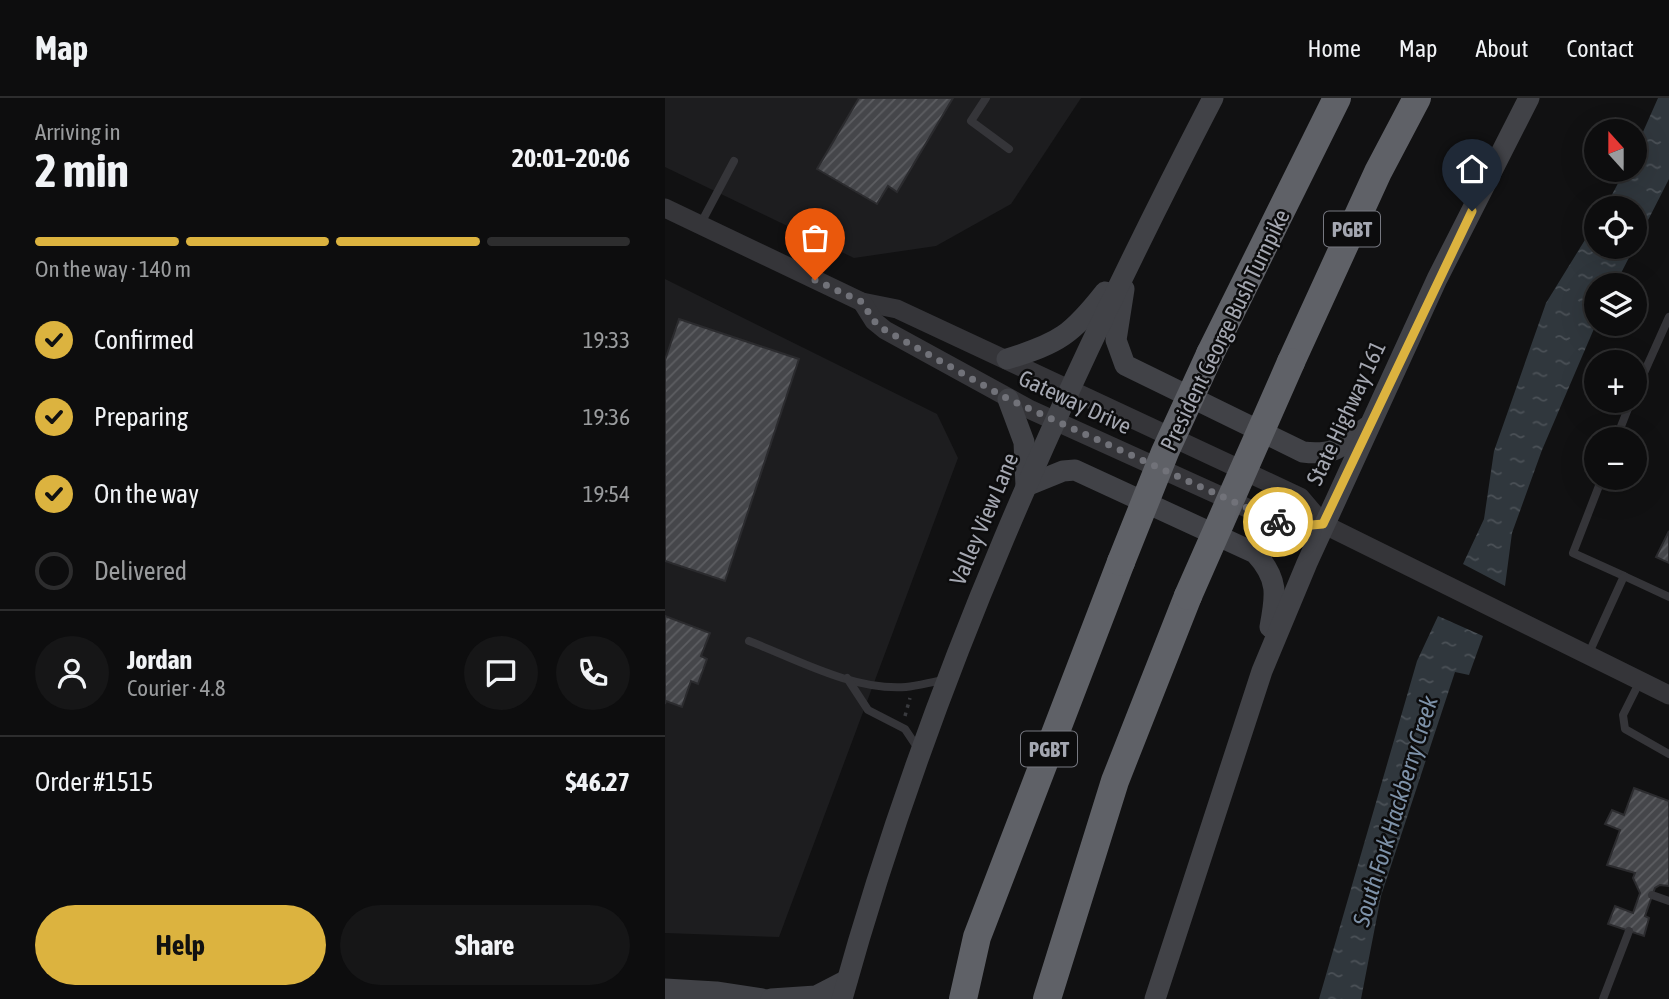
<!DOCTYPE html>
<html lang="en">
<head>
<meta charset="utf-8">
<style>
  body { margin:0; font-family:"Asap Condensed",sans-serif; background:#161617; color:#f1f3f6; height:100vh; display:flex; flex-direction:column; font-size:26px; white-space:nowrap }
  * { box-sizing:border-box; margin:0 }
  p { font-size:23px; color:#9a9c9e }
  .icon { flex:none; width:38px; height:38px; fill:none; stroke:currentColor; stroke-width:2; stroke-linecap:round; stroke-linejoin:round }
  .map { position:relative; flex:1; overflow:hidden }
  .drawer { display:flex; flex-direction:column; background:#0d0d0e; width:665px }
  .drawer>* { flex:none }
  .needle { width:46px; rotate:339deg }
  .controls { position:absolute; left:919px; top:21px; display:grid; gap:14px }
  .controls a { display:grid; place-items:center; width:63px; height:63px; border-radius:50%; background:#0d0d0e; box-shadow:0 7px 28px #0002,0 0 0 2px #2d2d2e; font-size:35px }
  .pin { position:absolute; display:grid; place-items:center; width:60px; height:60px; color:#fff; margin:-72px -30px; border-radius:50% 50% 50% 0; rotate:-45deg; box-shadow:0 0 7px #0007 }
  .pin .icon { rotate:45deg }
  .courier { position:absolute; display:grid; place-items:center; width:70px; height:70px; margin:-35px; border:5px solid #dcb33f; border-radius:50%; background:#fff; color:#222; box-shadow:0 2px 9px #0007 }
  .headline em { font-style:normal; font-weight:700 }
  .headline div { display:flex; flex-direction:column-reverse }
  .headline { display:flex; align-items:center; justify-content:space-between; height:119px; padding:0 35px }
  h1 { font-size:46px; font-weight:700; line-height:52px }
  .bar { display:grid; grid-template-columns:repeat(4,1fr); gap:10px 7px; align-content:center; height:84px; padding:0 35px }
  .bar i { height:9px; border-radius:5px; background:#2d2d2e }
  .bar .on { background:#dcb33f }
  .bar p { grid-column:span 4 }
  .line { display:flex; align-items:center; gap:18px; padding:0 35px; border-top:2px solid #2d2d2e }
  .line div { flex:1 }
  .round { display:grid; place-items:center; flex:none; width:74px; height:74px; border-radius:37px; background:#161617 }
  ol { padding:0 35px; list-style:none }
  li { display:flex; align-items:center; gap:21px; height:77px }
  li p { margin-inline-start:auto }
  li .icon { padding:7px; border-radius:50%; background:#dcb33f; color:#111; stroke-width:4 }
  li:last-child { color:#9a9c9e }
  li i { width:38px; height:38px; border:4px solid #2d2d2e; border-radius:50% }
  .cta { display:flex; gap:14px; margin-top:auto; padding:14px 35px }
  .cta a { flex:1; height:80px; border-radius:42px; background:#dcb33f; color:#111; font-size:28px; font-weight:700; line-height:80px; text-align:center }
  .cta a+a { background:#161617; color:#f1f3f6 }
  header { display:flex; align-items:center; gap:42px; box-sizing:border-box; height:98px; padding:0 35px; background:#0d0d0e; border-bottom:2px solid #2d2d2e }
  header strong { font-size:33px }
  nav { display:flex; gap:38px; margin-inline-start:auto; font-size:24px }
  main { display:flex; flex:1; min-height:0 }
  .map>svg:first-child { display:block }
  .built { fill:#1d1d1f }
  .water { fill:url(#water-ripples) }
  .building { fill:url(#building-hatch); stroke:#2b2b2e; stroke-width:2 }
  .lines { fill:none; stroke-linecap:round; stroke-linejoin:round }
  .path { stroke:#393a3e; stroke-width:3.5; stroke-dasharray:3.5 5; stroke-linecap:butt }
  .service { stroke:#353539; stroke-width:8 }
  .tertiary { stroke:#353539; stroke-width:19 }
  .secondary { stroke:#414247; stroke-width:21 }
  .motorway { stroke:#5f6167; stroke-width:28 }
  .motorway-bridge { stroke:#5f6167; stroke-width:28 }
  .done { stroke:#717279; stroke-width:7; stroke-dasharray:0 12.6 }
  .route { stroke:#dcb33f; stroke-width:9 }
  .labels { text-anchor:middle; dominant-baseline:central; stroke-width:5; stroke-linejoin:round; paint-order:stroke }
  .shield { fill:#0c0c0d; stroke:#767880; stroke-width:2 }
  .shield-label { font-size:21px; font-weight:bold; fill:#a4a7b1 }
  .street-label { font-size:23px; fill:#a4a7b1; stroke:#0c0c0d }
  .water-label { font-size:24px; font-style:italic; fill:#7e92a9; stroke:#0c0c0d }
</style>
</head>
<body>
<header>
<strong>Map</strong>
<nav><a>Home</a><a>Map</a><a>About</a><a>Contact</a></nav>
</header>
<main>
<section class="drawer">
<div class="headline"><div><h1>2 min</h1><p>Arriving in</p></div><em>20:01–20:06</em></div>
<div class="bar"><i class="on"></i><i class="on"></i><i class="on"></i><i></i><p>On the way · 140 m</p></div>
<ol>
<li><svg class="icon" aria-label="check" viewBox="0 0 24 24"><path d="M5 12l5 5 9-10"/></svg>Confirmed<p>19:33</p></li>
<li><svg class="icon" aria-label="check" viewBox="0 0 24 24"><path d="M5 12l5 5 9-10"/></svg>Preparing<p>19:36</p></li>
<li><svg class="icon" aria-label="check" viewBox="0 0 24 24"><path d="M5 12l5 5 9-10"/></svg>On the way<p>19:54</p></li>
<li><i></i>Delivered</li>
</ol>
<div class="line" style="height:126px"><a class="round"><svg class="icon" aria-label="person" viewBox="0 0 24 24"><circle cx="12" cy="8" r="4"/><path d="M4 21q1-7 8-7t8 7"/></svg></a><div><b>Jordan</b><p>Courier · 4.8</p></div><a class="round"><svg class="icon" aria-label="chat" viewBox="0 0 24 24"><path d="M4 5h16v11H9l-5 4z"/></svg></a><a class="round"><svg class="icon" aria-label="phone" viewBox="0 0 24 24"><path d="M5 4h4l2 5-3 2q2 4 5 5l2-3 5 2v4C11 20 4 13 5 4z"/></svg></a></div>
<div class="line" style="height:91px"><div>Order #1515</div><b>$46.27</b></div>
<div class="cta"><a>Help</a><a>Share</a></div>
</section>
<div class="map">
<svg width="1004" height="901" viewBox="0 0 1004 901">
  <defs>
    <pattern id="water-ripples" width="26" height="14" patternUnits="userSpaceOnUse" patternTransform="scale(1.75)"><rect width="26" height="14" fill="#30373d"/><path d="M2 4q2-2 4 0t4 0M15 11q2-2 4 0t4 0" fill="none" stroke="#4b5157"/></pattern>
    <pattern id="building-hatch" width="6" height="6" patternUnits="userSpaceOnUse" patternTransform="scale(1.75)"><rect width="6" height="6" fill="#45464a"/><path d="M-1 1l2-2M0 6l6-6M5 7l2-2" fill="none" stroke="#5d5e62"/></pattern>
  </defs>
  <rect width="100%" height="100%" fill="#111112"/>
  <g class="built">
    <path d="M 0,0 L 416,0 L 346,106 L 271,148 L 189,160 L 0,69 Z"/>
    <path d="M 0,181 L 272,316 L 293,360 L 114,839 L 0,835 Z"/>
  </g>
  <g class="water">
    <path d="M 993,0 L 1004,0 L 1004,81 L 950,187 L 931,187 L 931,226 L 877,352 L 847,435 L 840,488 L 798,466 L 819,421 L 829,353 L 881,205 L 931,124 L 931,149 L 970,149 L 970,110 L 940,110 L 960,72 L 970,72 L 970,52 Z"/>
    <path d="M 773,518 L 818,538 L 804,577 L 790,574 L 716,798 L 696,901 L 654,901 L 752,563 Z"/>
  </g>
  <g class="building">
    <path d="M 194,0 L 288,0 L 232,94 L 223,88 L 212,106 L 152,71 Z"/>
    <path d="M 14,221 L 134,261 L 60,483 L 0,463 L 0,262 Z"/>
    <path d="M 1004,433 L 1004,465 L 991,459 Z"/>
    <path d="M 0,518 L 45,535 L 36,558 L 42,561 L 33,586 L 26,583 L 17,609 L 1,603 L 0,606 Z"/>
    <path d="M 969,690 L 1004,703 L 1004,788 L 995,787 L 990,790 L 980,818 L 984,820 L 979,838 L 943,826 L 950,808 L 968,815 L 975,795 L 968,780 L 970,775 L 942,767 L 955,732 L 940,726 L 947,712 L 959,717 Z"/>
  </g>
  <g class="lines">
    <path class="path" d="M 240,618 L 245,600"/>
    <g class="service">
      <path d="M 321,0 L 306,23 L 344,51"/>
      <path d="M 35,127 L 69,63"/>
      <path d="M 970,295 L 1004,219"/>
      <path d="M 951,341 L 966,303"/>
      <path d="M 937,380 L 908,455 L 959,478"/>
      <path d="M 84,543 C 131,561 188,593 241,589 C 253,588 266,584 279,582"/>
      <path d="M 923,557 L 959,478 L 1004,499"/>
      <path d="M 182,580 L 203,612 L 240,631 L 252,649"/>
      <path d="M 975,583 L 958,617 L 960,631 L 1004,656"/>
      <path d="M 987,797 L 1004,803"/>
      <path d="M 938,901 L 964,833"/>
    </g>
    <g class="tertiary">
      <path d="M 0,110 L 197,204 L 232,211 L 635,399 L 658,426 L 1004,597"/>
      <path d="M 197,204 L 209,223 L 220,232 L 366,312 L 624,429 L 658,426"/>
    </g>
    <g class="secondary">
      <path d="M 459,191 L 451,242 L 460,267 L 638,354 C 670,358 678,348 702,329"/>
      <path d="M 342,261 C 395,245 407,236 440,194"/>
      <path d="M 343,301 L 359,344 L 361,388 L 398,373 L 410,372 L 590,455 C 614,481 611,497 605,529"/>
      <path d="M 0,891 L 51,894 L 97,901"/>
      <path d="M 106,901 L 151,898 L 182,882"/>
      <path d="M 177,901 C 264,586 398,289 548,0"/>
      <path d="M 490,901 L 597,573 L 642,465 L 772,181 L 864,0"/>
    </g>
    <g class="motorway">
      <path d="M 545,256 L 672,0"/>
      <path d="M 626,264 L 713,74 L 752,0"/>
      <path d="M 298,901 L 312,839 L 456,464"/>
      <path d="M 382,901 L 450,683 L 523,498"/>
    </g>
    <g class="motorway-bridge">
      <path d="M 456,464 L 500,354 L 545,256"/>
      <path d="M 523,498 L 626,264"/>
    </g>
  </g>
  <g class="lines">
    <path class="done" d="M 150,182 L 197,204 L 209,223 L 220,232 L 343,301 L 613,424"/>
    <path class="route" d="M 613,424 L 624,429 L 658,426 L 807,113"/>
  </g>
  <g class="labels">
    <g class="shield">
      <rect x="659" y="113.5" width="56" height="35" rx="5"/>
      <rect x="356" y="633.5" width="56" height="35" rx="5"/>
    </g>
    <g class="shield-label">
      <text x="687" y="131">PGBT</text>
      <text x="384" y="651">PGBT</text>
    </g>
    <g class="street-label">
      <text transform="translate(560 232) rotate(-64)">President George Bush Turnpike</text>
      <text transform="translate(410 304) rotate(25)">Gateway Drive</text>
      <text transform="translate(681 315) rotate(-65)">State Highway 161</text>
      <text transform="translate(319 421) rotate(-67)">Valley View Lane</text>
    </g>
    <g class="water-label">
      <text transform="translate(730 713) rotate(-73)">South Fork Hackberry Creek</text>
    </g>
  </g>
</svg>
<div class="controls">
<a><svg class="needle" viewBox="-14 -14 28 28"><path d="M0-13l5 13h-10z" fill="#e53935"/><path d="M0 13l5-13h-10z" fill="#9a9c9e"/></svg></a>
<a><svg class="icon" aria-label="locate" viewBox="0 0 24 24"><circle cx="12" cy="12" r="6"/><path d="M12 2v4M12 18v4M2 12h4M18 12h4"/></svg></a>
<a><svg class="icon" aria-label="layers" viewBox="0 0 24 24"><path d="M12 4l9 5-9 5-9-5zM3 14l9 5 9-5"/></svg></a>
<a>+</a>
<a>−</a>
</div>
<div class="pin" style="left:150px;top:182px;background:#ea580c"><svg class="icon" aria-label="bag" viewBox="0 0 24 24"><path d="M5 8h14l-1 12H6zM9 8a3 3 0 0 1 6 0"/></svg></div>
<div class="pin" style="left:807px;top:113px;background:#1f2937"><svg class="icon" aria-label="home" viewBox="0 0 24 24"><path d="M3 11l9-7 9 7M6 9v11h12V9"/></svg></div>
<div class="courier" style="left:613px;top:424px"><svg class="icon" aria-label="bike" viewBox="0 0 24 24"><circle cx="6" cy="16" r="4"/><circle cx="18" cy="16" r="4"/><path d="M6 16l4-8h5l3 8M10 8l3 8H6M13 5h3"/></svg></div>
</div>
</main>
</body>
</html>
